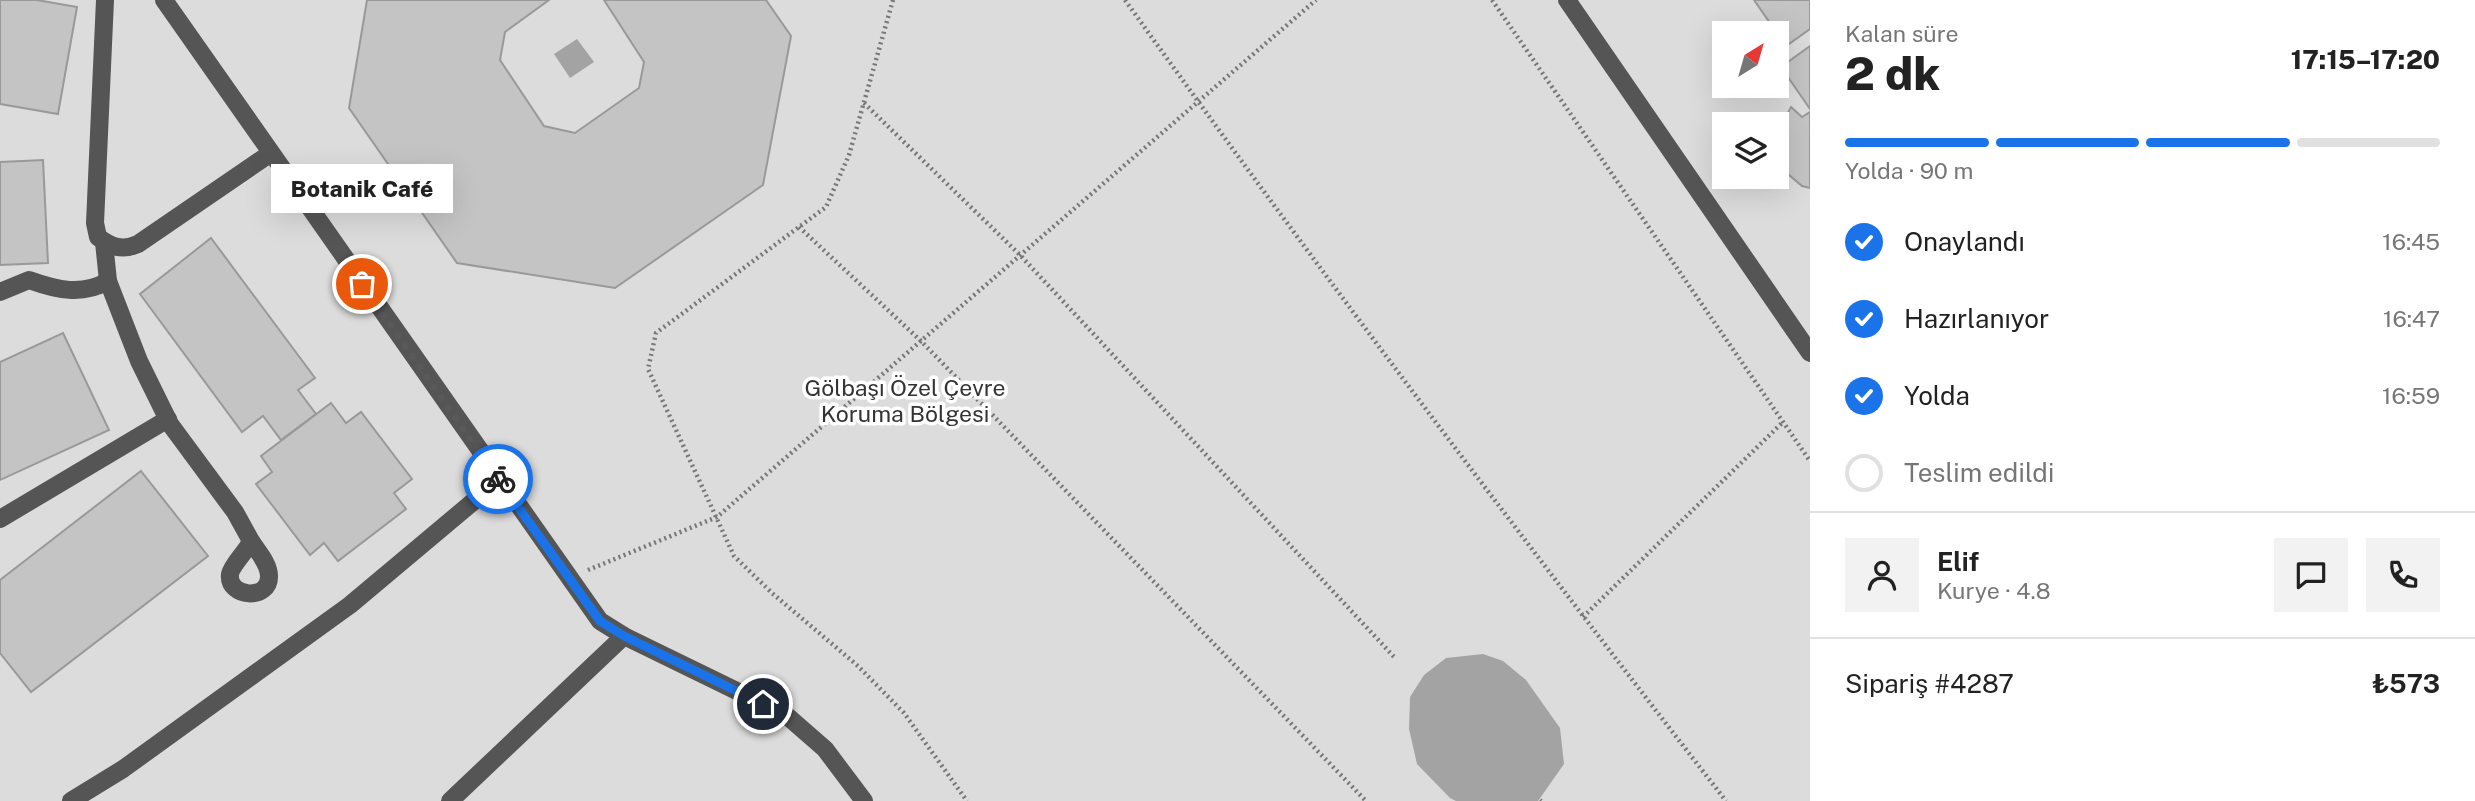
<!DOCTYPE html>
<html lang="tr">
<head>
<meta charset="utf-8">
<style>
  body { margin:0; font-family:"Public Sans",sans-serif; background:#f2f2f2; color:#222; height:100vh; display:flex; flex-direction:column; font-size:26px; white-space:nowrap }
  * { box-sizing:border-box; margin:0 }
  p { font-size:23px; color:#767676 }
  .icon { flex:none; width:38px; height:38px; fill:none; stroke:currentColor; stroke-width:2; stroke-linecap:round; stroke-linejoin:round }
  .map { position:relative; flex:1; overflow:hidden }
  .drawer { display:flex; flex-direction:column; background:#fff; width:665px }
  .drawer>* { flex:none }
  .needle { width:46px; rotate:37deg }
  .tools { position:absolute; left:1712px; top:21px; display:grid; gap:14px }
  .tools a { display:grid; place-items:center; width:77px; height:77px; border-radius:0px; background:#fff; box-shadow:0 7px 28px #0002; font-size:35px }
  .pin { position:absolute; display:grid; place-items:center; width:60px; height:60px; color:#fff; margin:-30px; border:4px solid #fff; border-radius:50%; box-shadow:0 2px 7px #0007 }
  .courier { position:absolute; display:grid; place-items:center; width:70px; height:70px; margin:-35px; border:5px solid #1a73e8; border-radius:50%; background:#fff; color:#222; box-shadow:0 2px 9px #0007 }
  .bubble { position:absolute; height:49px; border-radius:0px; background:#fff; box-shadow:0 7px 28px #0002; font-size:23px; font-weight:800; line-height:49px; text-align:center }
  .head em { font-style:normal; font-weight:800 }
  .head div { display:flex; flex-direction:column-reverse }
  .head { display:flex; align-items:center; justify-content:space-between; height:119px; padding:0 35px }
  h1 { font-size:46px; font-weight:800; line-height:52px }
  .bar { display:grid; grid-template-columns:repeat(4,1fr); gap:10px 7px; align-content:center; height:84px; padding:0 35px }
  .bar i { height:9px; border-radius:5px; background:#e0e0e0 }
  .bar .selected { background:#1a73e8 }
  .bar p { grid-column:span 4 }
  .line { display:flex; align-items:center; gap:18px; padding:0 35px; border-top:2px solid #e0e0e0 }
  .line div { flex:1 }
  .round { display:grid; place-items:center; flex:none; width:74px; height:74px; border-radius:0px; background:#f2f2f2 }
  ol { padding:0 35px; list-style:none }
  li { display:flex; align-items:center; gap:21px; height:77px }
  li p { margin-inline-start:auto }
  li .icon { padding:7px; border-radius:50%; background:#1a73e8; color:#fff; stroke-width:4 }
  li:last-child { color:#767676 }
  li i { width:38px; height:38px; border:4px solid #e0e0e0; border-radius:50% }
  main { display:flex; flex:1; min-height:0 }
  .map>svg:first-child { display:block }
  .green { fill:#dcdcdc; fill-rule:evenodd }
  .water { fill:#a3a3a3 }
  .building { fill:#c4c4c4; stroke:#999; stroke-width:2 }
  .lines { fill:none; stroke-linecap:round; stroke-linejoin:round }
  .path { stroke:#777; stroke-width:4.5; stroke-dasharray:2 3.5; stroke-linecap:butt }
  .minor { stroke:#555; stroke-width:18 }
  .done { stroke:#595959; stroke-width:7; stroke-dasharray:0 12.6 }
  .route { stroke:#1a73e8; stroke-width:9 }
  .labels { text-anchor:middle; dominant-baseline:central; stroke-width:7; stroke-linejoin:round; paint-order:stroke }
  .park-label { font-size:23px; fill:#333; stroke:#fff }
</style>
</head>
<body>
<main>
<div class="map">
<svg width="1810" height="801" viewBox="0 0 1810 801">
  <rect width="100%" height="100%" fill="#fff"/>
  <path class="green" d="M 0,0 L 1810,0 L 1810,801 L 0,801 ZM 1724,33 L 1776,33 L 1776,86 L 1724,86 ZM 1724,124 L 1776,124 L 1776,177 L 1724,177 Z"/>
  <g class="water">
    <path d="M 577,39 L 594,62 L 570,78 L 554,54 Z"/>
    <path d="M 1483,654 L 1503,661 L 1526,680 L 1560,728 L 1564,764 L 1538,801 L 1456,801 L 1450,798 L 1417,764 L 1409,729 L 1410,697 L 1424,675 L 1446,658 Z"/>
  </g>
  <g class="building">
    <path d="M 0,0 L 37,0 L 77,7 L 58,114 L 0,104 Z"/>
    <path d="M 367,0 L 549,0 L 505,32 L 500,60 L 544,126 L 575,133 L 639,88 L 644,62 L 604,0 L 766,0 L 791,36 L 763,185 L 615,288 L 457,263 L 349,108 Z"/>
    <path d="M 1754,0 L 1810,0 L 1810,29 L 1786,46 Z"/>
    <path d="M 1810,46 L 1810,109 L 1781,67 Z"/>
    <path d="M 1791,107 L 1802,117 L 1810,112 L 1810,188 L 1802,186 L 1788,174 L 1780,159 L 1778,144 L 1781,126 Z"/>
    <path d="M 43,160 L 48,263 L 0,265 L 0,162 Z"/>
    <path d="M 211,238 L 315,378 L 298,390 L 316,414 L 281,440 L 263,416 L 242,432 L 140,294 Z"/>
    <path d="M 63,333 L 109,430 L 0,480 L 0,362 Z"/>
    <path d="M 331,403 L 346,423 L 361,412 L 412,479 L 394,493 L 406,509 L 338,561 L 324,543 L 310,555 L 256,484 L 272,472 L 261,456 Z"/>
    <path d="M 141,471 L 208,556 L 31,692 L 0,653 L 0,580 Z"/>
  </g>
  <g class="lines">
    <g class="path">
      <path d="M 893,0 L 849,155 L 826,207 L 656,333 L 648,369 L 734,556 L 772,593 L 858,666 L 904,713 L 967,801"/>
      <path d="M 1125,0 C 1319,271 1521,537 1726,801"/>
      <path d="M 1492,0 L 1810,461"/>
      <path d="M 864,103 L 1020,255 L 1396,659"/>
      <path d="M 799,227 L 921,341 L 1366,801"/>
      <path d="M 588,570 L 717,517 L 1316,0"/>
      <path d="M 1583,617 L 1783,422"/>
      <path d="M 1540,800 L 1541,801"/>
    </g>
    <g class="minor">
      <path d="M 105,0 L 95,223 L 98,237 C 111,247 122,251 138,244 L 271,153"/>
      <path d="M 164,0 L 600,621 L 624,636 L 786,715 L 825,749 L 864,801"/>
      <path d="M 1567,0 L 1810,353"/>
      <path d="M 104,242 L 108,281 L 139,361 L 170,424 L 235,512 L 251,541 C 247,551 232,564 230,574 C 227,598 270,601 269,576 C 269,563 257,551 251,541"/>
      <path d="M 0,292 L 29,280 C 57,290 82,296 108,281"/>
      <path d="M 0,519 L 168,419"/>
      <path d="M 71,801 L 123,769 L 350,605 L 499,480"/>
      <path d="M 450,801 L 624,636"/>
    </g>
  </g>
  <g class="lines">
    <path class="done" d="M 362,284 L 498,479"/>
    <path class="route" d="M 498,479 L 600,621 L 624,636 L 763,704"/>
  </g>
  <g class="labels">
    <g class="park-label">
      <text x="905" y="387">Gölbaşı Özel Çevre<tspan x="905" dy="26">Koruma Bölgesi</tspan></text>
    </g>
  </g>
</svg>
<div class="tools">
<a><svg class="needle" viewBox="-14 -14 28 28"><path d="M0-13l5 13h-10z" fill="#e53935"/><path d="M0 13l5-13h-10z" fill="#767676"/></svg></a>
<a><svg class="icon" aria-label="layers" viewBox="0 0 24 24"><path d="M12 4l9 5-9 5-9-5zM3 14l9 5 9-5"/></svg></a>
</div>
<div class="pin" style="left:362px;top:284px;background:#ea580c"><svg class="icon" aria-label="bag" viewBox="0 0 24 24"><path d="M5 8h14l-1 12H6zM9 8a3 3 0 0 1 6 0"/></svg></div>
<div class="pin" style="left:763px;top:704px;background:#1f2937"><svg class="icon" aria-label="home" viewBox="0 0 24 24"><path d="M3 11l9-7 9 7M6 9v11h12V9"/></svg></div>
<div class="courier" style="left:498px;top:479px"><svg class="icon" aria-label="bike" viewBox="0 0 24 24"><circle cx="6" cy="16" r="4"/><circle cx="18" cy="16" r="4"/><path d="M6 16l4-8h5l3 8M10 8l3 8H6M13 5h3"/></svg></div>
<div class="bubble" style="left:271px;top:164px;width:182px">Botanik Café</div>
</div>
<section class="drawer">
<div class="head"><div><h1>2 dk</h1><p>Kalan süre</p></div><em>17:15–17:20</em></div>
<div class="bar"><i class="selected"></i><i class="selected"></i><i class="selected"></i><i></i><p>Yolda · 90 m</p></div>
<ol>
<li><svg class="icon" aria-label="check" viewBox="0 0 24 24"><path d="M5 12l5 5 9-10"/></svg>Onaylandı<p>16:45</p></li>
<li><svg class="icon" aria-label="check" viewBox="0 0 24 24"><path d="M5 12l5 5 9-10"/></svg>Hazırlanıyor<p>16:47</p></li>
<li><svg class="icon" aria-label="check" viewBox="0 0 24 24"><path d="M5 12l5 5 9-10"/></svg>Yolda<p>16:59</p></li>
<li><i></i>Teslim edildi</li>
</ol>
<div class="line" style="height:126px"><a class="round"><svg class="icon" aria-label="person" viewBox="0 0 24 24"><circle cx="12" cy="8" r="4"/><path d="M4 21q1-7 8-7t8 7"/></svg></a><div><b>Elif</b><p>Kurye · 4.8</p></div><a class="round"><svg class="icon" aria-label="chat" viewBox="0 0 24 24"><path d="M4 5h16v11H9l-5 4z"/></svg></a><a class="round"><svg class="icon" aria-label="phone" viewBox="0 0 24 24"><path d="M5 4h4l2 5-3 2q2 4 5 5l2-3 5 2v4C11 20 4 13 5 4z"/></svg></a></div>
<div class="line" style="height:91px"><div>Sipariş #4287</div><b>₺573</b></div>
</section>
</main>
</body>
</html>
